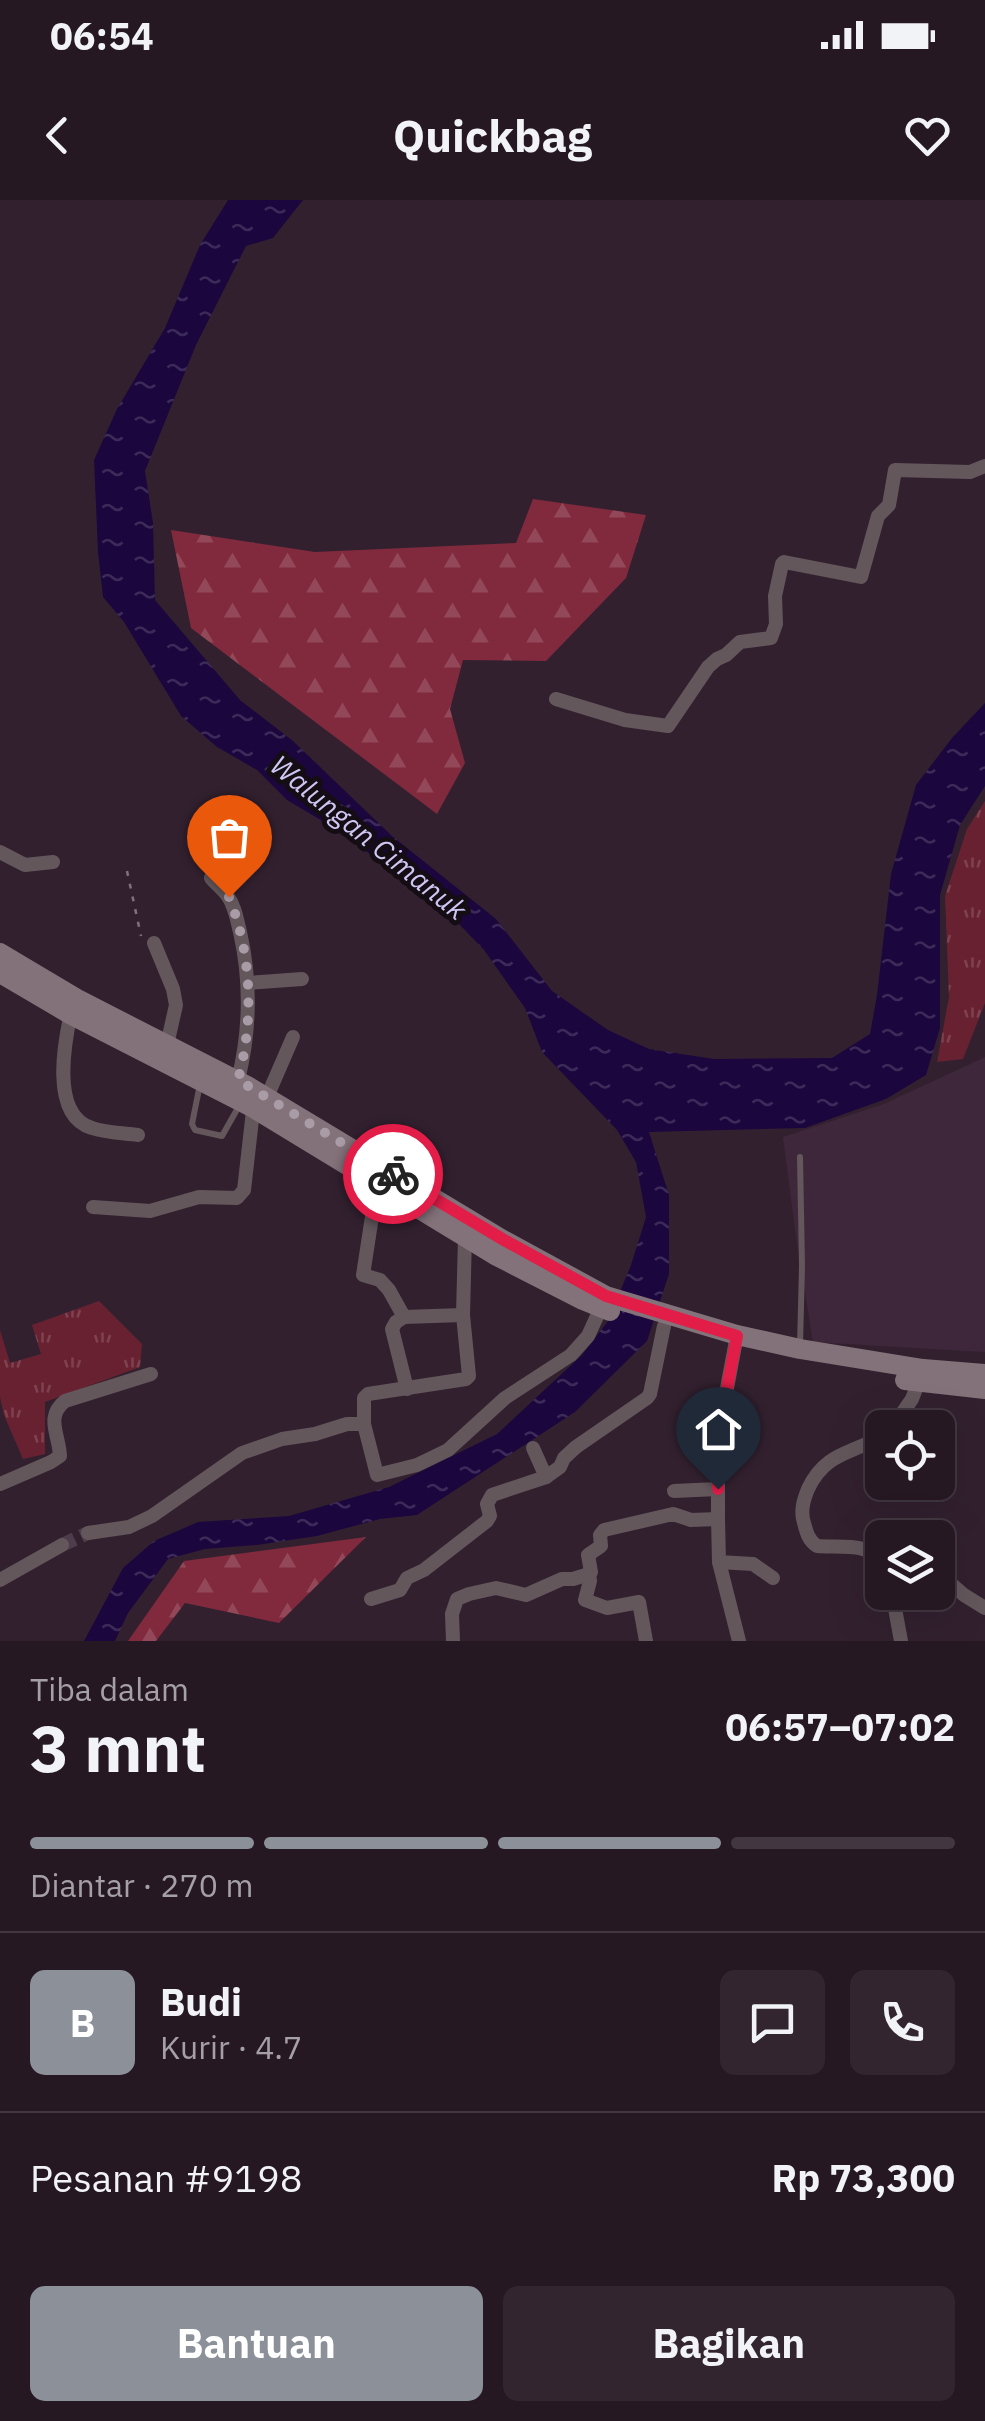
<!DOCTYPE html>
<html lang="id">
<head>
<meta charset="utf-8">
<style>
  body { margin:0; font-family:"IBM Plex Sans",sans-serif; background:#322530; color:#f1f3f6; height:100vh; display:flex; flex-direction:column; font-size:38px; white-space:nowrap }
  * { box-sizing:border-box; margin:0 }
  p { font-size:32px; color:#a4a0a6 }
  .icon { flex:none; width:55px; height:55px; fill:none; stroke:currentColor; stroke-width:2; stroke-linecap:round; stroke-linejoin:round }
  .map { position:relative; height:1441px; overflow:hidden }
  .side { display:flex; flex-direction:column; background:#261823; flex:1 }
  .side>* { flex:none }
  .tools { position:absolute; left:865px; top:1210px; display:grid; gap:20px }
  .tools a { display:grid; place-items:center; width:90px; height:90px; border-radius:15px; background:#261823; box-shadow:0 10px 40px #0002,0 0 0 2px #423741; font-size:50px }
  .pin { position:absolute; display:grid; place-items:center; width:85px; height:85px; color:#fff; margin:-102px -42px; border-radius:50% 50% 50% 0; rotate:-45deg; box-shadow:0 0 10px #0007 }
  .pin .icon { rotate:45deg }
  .courier { position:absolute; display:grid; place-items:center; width:100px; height:100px; margin:-50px; border:8px solid #e11d48; border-radius:50%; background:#fff; color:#222; box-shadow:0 2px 12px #0007 }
  .overview em { font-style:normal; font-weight:700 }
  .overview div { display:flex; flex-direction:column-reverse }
  .overview { display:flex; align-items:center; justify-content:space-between; height:170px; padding:0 30px }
  h1 { font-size:65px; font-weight:700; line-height:75px }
  .bar { display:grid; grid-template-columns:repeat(4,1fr); gap:15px 10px; align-content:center; height:120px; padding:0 30px }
  .bar i { height:12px; border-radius:8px; background:#423741 }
  .bar .selected { background:#8c9099 }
  .bar p { grid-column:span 4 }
  .line { display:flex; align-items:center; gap:25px; padding:0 30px; border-top:2px solid #423741 }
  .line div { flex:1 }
  .round { display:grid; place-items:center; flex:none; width:105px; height:105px; border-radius:15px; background:#322530 }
  .button { display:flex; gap:20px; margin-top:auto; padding:20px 30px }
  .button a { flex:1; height:115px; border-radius:15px; background:#8c9099; color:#fff; font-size:40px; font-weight:700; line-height:115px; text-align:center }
  .button a+a { background:#322530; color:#f1f3f6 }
  .status { display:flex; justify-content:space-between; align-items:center; height:70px; padding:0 50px; background:#261823; direction:ltr }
  .status svg { height:28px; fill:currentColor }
  header { display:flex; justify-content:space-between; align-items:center; height:130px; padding:0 30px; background:#261823; font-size:45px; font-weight:700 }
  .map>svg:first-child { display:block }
  .built { fill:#3f273b }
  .grass { fill:url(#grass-tufts) }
  .forest { fill:url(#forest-firs) }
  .water { fill:url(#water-ripples) }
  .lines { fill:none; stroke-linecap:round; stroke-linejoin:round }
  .minor-tunnel { stroke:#4e3c4b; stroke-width:14; stroke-dasharray:14 7; stroke-linecap:butt }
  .path { stroke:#81717e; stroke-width:2.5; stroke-dasharray:5 8; stroke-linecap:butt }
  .service { stroke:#63575c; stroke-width:6 }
  .minor { stroke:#63575c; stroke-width:14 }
  .secondary { stroke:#84727a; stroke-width:20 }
  .done { stroke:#aa9ca7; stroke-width:10; stroke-dasharray:0 18 }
  .route { stroke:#e11d48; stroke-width:12 }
  .labels { text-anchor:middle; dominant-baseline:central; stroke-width:10; stroke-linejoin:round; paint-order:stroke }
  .water-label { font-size:28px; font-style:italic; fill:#cfc7f3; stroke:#150d14 }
</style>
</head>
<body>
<div class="status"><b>06:54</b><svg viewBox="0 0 49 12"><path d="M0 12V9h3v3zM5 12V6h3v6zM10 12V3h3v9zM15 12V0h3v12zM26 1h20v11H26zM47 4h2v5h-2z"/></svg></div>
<header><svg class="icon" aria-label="back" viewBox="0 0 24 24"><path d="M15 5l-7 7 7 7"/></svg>Quickbag<svg class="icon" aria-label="heart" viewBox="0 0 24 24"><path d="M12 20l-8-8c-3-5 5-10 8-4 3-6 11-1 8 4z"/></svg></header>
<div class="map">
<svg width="985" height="1441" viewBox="0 0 985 1441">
  <defs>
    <pattern id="grass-tufts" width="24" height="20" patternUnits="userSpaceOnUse" patternTransform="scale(2.5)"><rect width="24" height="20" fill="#682131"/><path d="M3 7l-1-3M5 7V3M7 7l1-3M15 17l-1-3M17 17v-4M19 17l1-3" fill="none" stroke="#7e414f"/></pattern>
    <pattern id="forest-firs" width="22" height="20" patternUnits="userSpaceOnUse" patternTransform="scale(2.5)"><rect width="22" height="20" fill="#81293d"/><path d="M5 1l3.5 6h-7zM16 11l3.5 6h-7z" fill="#934859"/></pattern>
    <pattern id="water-ripples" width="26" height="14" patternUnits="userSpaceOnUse" patternTransform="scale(2.5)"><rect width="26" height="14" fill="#1b063d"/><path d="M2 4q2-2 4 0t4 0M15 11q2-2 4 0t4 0" fill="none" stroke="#3c2a59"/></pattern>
  </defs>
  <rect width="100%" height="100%" fill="#32202f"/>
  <path class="built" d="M 985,857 L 985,1152 L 813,1142 L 795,1029 L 783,937 L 884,904 Z"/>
  <g class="grass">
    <path d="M 985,601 L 985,803 L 963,859 L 937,862 L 949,797 L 945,696 L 967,629 Z"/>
    <path d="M 99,1101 L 142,1144 L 140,1167 L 45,1202 L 45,1254 L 23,1259 L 4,1215 L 0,1197 L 0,1130 L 10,1163 L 41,1154 L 32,1125 Z"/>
  </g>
  <g class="forest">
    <path d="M 533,299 L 646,315 L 626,378 L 546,461 L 463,460 L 450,509 L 465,563 L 437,614 L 191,428 L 171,330 L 315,352 L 516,343 Z"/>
    <path d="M 366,1337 L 279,1423 L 185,1403 L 156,1441 L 128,1441 L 184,1361 Z"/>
  </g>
  <path class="water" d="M 228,0 L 303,0 L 273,38 L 246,46 L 196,145 L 145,271 L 153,323 L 155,400 L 240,500 L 293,541 L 392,636 L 496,719 L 552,791 L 608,830 L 649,849 L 714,859 L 832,858 L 870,834 L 877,795 L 891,674 L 916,585 L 952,538 L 985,503 L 985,586 L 960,625 L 940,695 L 940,828 L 926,875 L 886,899 L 805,928 L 649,932 L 669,995 L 669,1074 L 647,1141 L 575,1212 L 417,1315 L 380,1319 L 317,1336 L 257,1345 L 205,1349 L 168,1359 L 128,1413 L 115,1441 L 84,1441 L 123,1368 L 154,1341 L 198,1322 L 289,1316 L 389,1287 L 497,1234 L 582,1155 L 608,1121 L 631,1065 L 646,1017 L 636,962 L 617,930 L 542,852 L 525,808 L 484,750 L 436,700 L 324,622 L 287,600 L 257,570 L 217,547 L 181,516 L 124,422 L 103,397 L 98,352 L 94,260 L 117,209 L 165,128 L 200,45 Z"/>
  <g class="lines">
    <path class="minor-tunnel" d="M 62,1345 L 88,1333"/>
    <path class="path" d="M 127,671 L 141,736"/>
    <g class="service">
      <path d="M 200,884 L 192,924 L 195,930 L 222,936 L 239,906"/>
      <path d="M 800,1146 L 802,1066 L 800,957"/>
    </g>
    <g class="minor">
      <path d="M 556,499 L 625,520 L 668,526 L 708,467 L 717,459 L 726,455 L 740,442 L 771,438 L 776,424 L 775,396 L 782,364 L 784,362 L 861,377 L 878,316 L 889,305 L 895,270 L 970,272 L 985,266"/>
      <path d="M 0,652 L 25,665 L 53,662"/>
      <path d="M 211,678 C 216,684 223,689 227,695 C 235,706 237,720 240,732 C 251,781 250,832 238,880"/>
      <path d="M 154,743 L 173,789 L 176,805 L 167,845"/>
      <path d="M 248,783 L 302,779"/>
      <path d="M 72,808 C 65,839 49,915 92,928 C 106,933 124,933 138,935"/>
      <path d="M 267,897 L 293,837"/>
      <path d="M 377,984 L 363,1075 L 380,1080 L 389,1090 L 404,1117 L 463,1115 L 465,1037"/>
      <path d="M 93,1007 L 150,1011 L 199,997 L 237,998 L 244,990 L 254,902"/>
      <path d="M 463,1115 L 469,1176 L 466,1179 L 368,1194 L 364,1198 L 364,1224 L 377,1275 L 417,1265 L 448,1250 L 505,1198 L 571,1155 L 588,1136 L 603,1103"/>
      <path d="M 404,1117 L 396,1122 L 392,1129 L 407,1189"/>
      <path d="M 737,1135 L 718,1236 L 718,1319 L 719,1362 L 739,1441"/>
      <path d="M 892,1228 L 912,1199 L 921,1176"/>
      <path d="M 882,1236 C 852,1254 825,1252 808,1289 C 804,1299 801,1308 803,1319 C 806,1330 807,1339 817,1346 C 840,1348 869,1341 882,1364"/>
      <path d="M 533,1248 L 546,1277"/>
      <path d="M 0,1284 L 51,1262 L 60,1256 C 59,1234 45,1217 65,1201 L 151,1174"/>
      <path d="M 674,1291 L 718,1289"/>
      <path d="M 88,1333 L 129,1327 L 152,1316 L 242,1253 L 282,1239 L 315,1234 L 347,1224 L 364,1224"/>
      <path d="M 719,1362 L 753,1364 L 773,1378"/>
      <path d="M 589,1374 L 590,1381 L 585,1400 L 607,1408 L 639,1402 L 646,1441"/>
      <path d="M 938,1375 L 942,1376 L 964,1395 L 985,1408"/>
      <path d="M 0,1380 L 62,1345"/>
      <path d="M 892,1392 L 901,1441"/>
      <path d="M 371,1399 L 400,1390 L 407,1378 L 424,1370 L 487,1321 L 490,1316 L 487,1304 L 492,1295 L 546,1277 L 560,1267 L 564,1258 L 576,1247 L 647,1198 L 650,1194 L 664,1126"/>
      <path d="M 453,1441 L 452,1414 L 457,1399 L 469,1394 L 496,1388 L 526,1395 L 562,1379 L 573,1379 L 589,1374 L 591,1372 L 588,1355 L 601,1346 L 600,1335 L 604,1330 L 673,1314 L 691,1320 L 718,1319"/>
    </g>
    <g class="secondary">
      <path d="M 0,753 L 79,800 L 249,887 L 503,1040 L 606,1096 L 737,1135 L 800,1149 L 923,1169 L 985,1174"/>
      <path d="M 0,773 L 70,814 L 252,907 L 495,1055 L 583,1100 L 610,1111"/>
      <path d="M 905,1180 L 985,1189"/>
    </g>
  </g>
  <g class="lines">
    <path class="done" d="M 229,697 C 252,754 254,821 238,880 L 393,974"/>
    <path class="route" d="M 393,974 L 504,1040 L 606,1096 L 737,1136 L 718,1236 L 718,1289"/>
  </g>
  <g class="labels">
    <g class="water-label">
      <text transform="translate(369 637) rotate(39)">Walungan Cimanuk</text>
    </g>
  </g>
</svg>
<div class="tools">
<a><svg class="icon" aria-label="locate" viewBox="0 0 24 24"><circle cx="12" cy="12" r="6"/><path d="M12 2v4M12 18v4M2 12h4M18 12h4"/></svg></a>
<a><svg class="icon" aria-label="layers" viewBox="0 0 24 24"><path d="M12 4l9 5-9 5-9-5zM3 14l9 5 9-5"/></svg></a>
</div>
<div class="pin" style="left:229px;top:697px;background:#ea580c"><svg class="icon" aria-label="bag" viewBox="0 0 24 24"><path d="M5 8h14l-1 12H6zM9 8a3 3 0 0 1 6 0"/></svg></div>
<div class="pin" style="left:718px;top:1289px;background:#1f2937"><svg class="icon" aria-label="home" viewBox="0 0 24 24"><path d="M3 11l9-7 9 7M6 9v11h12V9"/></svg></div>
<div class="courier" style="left:393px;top:974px"><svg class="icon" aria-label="bike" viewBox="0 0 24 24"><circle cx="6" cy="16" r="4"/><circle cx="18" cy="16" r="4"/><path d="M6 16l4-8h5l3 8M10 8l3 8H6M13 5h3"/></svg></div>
</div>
<section class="side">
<div class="overview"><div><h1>3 mnt</h1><p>Tiba dalam</p></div><em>06:57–07:02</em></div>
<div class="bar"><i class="selected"></i><i class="selected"></i><i class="selected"></i><i></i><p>Diantar · 270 m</p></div>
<div class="line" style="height:180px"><b class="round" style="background:#8c9099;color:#fff">B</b><div><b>Budi</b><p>Kurir · 4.7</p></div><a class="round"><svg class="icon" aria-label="chat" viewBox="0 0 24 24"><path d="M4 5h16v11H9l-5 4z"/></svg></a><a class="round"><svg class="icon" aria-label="phone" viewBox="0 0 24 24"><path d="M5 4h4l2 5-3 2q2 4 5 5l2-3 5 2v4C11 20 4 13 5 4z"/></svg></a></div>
<div class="line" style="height:130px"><div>Pesanan #9198</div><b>Rp 73,300</b></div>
<div class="button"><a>Bantuan</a><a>Bagikan</a></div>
</section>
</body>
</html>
